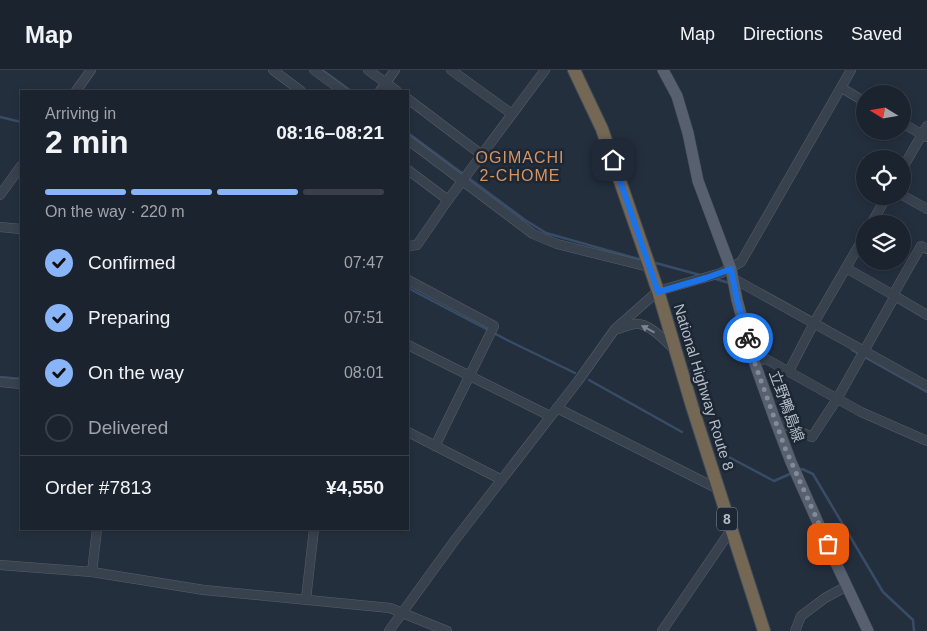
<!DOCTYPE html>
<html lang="en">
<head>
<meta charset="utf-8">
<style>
  body { margin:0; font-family:Arial,"Noto Sans JP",sans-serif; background:#242b36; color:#f1f3f6; height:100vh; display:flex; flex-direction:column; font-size:19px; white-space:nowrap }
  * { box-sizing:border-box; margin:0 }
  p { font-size:16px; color:#a0a4aa }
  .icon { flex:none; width:28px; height:28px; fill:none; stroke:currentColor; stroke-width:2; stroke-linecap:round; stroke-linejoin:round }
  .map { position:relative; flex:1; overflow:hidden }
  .details { position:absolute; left:20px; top:20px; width:389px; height:440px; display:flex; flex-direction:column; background:#1b232e; border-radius:0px; box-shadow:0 2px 8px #0003,0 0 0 1px #39404a }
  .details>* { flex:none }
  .needle { width:32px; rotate:281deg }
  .fabs { position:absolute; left:856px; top:15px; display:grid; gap:10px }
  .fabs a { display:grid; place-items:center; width:55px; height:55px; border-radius:50%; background:#1b232e; box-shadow:0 2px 8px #0003,0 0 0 1px #39404a; font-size:25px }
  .pin { position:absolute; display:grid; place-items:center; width:42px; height:42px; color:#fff; margin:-21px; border-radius:10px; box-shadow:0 2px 8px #0006 }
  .courier { position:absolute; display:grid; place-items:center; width:50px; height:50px; margin:-25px; border:4px solid #1a73e8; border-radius:50%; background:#fff; color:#222; box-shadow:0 1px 6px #0007 }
  .headline em { font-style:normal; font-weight:800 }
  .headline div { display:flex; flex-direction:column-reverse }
  .headline { display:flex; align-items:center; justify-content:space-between; height:85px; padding:0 25px }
  h1 { font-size:32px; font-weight:800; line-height:38px }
  .bar { display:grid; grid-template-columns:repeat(4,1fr); gap:8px 5px; align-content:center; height:60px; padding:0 25px }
  .bar i { height:6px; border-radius:4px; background:#39404a }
  .bar .selected { background:#8ab4f8 }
  .bar p { grid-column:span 4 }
  .line { display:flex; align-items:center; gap:12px; padding:0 25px; border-top:1px solid #39404a }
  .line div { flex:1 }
  ol { padding:0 25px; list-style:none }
  li { display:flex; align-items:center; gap:15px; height:55px }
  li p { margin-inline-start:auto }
  li .icon { padding:5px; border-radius:50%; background:#8ab4f8; color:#111; stroke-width:4 }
  li:last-child { color:#a0a4aa }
  li i { width:28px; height:28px; border:2px solid #39404a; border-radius:50% }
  header { display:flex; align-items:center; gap:30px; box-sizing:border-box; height:70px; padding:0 25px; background:#1b232e; border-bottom:1px solid #39404a }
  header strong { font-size:24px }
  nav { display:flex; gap:28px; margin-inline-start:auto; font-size:18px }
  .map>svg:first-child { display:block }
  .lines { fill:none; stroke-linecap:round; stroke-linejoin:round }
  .stream { stroke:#394c67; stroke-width:2.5 }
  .minor-casing { stroke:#565f6c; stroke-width:10 }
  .major-casing { stroke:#414a57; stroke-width:12 }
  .highway-casing { stroke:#434c59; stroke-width:14 }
  .minor { stroke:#38414e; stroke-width:9 }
  .major { stroke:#56606e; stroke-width:11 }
  .highway { stroke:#746855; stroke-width:12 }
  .oneway { fill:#7c8592 }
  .done { stroke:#828b98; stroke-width:5; stroke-dasharray:0 9 }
  .route { stroke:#1a73e8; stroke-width:6 }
  .labels { text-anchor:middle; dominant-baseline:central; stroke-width:5; stroke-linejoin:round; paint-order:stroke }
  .shield { fill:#1d2633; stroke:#878f9c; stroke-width:1 }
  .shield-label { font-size:14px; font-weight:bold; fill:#b4bcc9 }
  .street-label { font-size:15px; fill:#b4bcc9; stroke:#1d2633 }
  .neighbourhood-label { font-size:16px; letter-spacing:1px; fill:#d59563; stroke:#1d2633 }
</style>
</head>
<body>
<header>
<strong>Map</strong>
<nav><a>Map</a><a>Directions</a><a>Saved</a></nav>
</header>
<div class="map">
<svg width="927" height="561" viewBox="0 0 927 561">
  <rect width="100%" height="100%" fill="#242f3e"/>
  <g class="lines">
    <g class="stream">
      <path d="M 322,0 L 351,21"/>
      <path d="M 0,47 L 21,52"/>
      <path d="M 408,63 L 525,150 L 546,163 L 642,190"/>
      <path d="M 652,192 L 700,205"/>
      <path d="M 713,208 L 729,213"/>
      <path d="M 408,218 L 509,271 L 575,303"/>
      <path d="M 852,280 L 927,322"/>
      <path d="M 0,307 L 21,309"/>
      <path d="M 589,310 L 682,362"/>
      <path d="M 723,384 L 774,411 L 792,403"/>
      <path d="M 797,401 L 802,399 L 813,404 L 883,522 L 913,550 L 914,561"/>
    </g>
    <defs>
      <g id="minor">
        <path d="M 273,0 L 301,21"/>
        <path d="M 314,0 L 343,21"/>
        <path d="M 368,0 L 397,21"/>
        <path d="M 451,0 L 512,44"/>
        <path d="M 842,18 L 865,32"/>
        <path d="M 76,21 L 91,0"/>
        <path d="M 380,21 L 395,0"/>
        <path d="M 408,29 L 482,85"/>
        <path d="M 902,53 L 926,67"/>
        <path d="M 408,70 L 533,164 L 557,174 L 649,197"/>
        <path d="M 902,99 L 927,56"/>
        <path d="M 408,100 L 448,130"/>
        <path d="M 0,125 L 21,96"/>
        <path d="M 902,125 L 927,139"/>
        <path d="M 871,154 L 887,126"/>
        <path d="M 0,157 L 21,159"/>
        <path d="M 408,176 L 417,175 L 448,130 L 545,0"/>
        <path d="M 734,209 L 927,316"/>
        <path d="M 408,210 L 494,256 L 435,376"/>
        <path d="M 893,225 L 921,176 L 927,179"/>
        <path d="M 895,226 L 927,245"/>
        <path d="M 618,259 C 623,257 628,255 634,254 C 649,252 665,271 675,280"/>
        <path d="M 408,275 L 550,346"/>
        <path d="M 754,291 L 766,289 L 861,342 L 927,371"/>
        <path d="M 789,301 L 814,253 L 865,165"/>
        <path d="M 0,312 L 21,314"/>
        <path d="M 557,338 L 718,419"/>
        <path d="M 775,350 L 812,367 L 837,329 L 895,226 L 846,198"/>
        <path d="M 408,362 L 502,410"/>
        <path d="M 0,495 L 92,502 L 204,520 L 390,538 L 447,561"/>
        <path d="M 92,502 L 97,459"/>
        <path d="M 306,529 L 314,459"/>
        <path d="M 389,561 L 455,470 L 578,311 L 615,259 L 658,221 L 721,203 L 741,192 L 851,0"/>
        <path d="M 662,561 L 731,460"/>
        <path d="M 795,561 L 801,546 L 825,528 L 847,516"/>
      </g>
      <path id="major" d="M 663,0 L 677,26 L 688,63 L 698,111 L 731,199 L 737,230 L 754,291 L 775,350 L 791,392 L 834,489 L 868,561"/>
      <path id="highway" d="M 574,0 L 602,59 L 658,221 L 692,336 L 764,561"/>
    </defs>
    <use href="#minor" class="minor-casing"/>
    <use href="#major" class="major-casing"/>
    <use href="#highway" class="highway-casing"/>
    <use href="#minor" class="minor"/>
    <use href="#major" class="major"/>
    <use href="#highway" class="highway"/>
  </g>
  <defs><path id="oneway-solid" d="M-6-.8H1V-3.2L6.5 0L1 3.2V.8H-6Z" transform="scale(1.25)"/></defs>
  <use class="oneway" href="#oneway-solid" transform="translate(648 259) rotate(-152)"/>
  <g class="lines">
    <path class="done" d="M 748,268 L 754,291 L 785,378 L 828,474"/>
    <path class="route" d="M 613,90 L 658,222 L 706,208 L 731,199 L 737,230 L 748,268"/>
  </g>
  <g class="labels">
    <rect class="shield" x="717" y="437.5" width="20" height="23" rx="4"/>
    <g class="shield-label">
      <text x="727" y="449">8</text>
    </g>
    <g class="street-label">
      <text transform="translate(704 317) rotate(73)">National Highway Route 8</text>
      <text transform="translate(787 336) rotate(70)">立野鴨島線</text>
    </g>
    <g class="neighbourhood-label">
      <text x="520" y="87">OGIMACHI<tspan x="520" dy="18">2-CHOME</tspan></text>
    </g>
  </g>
</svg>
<div class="fabs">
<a><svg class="needle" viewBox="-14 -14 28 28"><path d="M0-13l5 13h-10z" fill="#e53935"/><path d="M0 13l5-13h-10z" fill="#a0a4aa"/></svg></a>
<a><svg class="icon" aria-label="locate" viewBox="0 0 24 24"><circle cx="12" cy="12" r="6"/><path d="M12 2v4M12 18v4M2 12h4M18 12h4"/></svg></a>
<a><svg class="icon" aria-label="layers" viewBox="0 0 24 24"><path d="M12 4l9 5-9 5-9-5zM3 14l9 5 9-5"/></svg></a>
</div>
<div class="pin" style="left:828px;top:474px;background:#ea580c"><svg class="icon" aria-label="bag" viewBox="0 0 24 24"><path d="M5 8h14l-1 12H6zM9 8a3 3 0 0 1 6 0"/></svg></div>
<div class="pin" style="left:613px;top:90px;background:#1f2937"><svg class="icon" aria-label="home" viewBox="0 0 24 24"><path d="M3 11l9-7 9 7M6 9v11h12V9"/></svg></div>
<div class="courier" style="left:748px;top:268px"><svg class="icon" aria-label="bike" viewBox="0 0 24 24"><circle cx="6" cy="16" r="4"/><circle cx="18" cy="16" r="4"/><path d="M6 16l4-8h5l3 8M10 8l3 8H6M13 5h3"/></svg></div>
<section class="details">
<div class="headline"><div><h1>2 min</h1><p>Arriving in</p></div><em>08:16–08:21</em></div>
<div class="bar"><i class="selected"></i><i class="selected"></i><i class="selected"></i><i></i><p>On the way · 220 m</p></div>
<ol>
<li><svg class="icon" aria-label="check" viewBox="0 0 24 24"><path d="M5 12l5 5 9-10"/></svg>Confirmed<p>07:47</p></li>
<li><svg class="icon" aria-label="check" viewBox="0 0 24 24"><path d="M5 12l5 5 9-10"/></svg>Preparing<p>07:51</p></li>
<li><svg class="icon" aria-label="check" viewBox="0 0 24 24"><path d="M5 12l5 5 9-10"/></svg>On the way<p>08:01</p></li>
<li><i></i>Delivered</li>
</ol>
<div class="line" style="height:65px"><div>Order #7813</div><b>¥4,550</b></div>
</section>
</div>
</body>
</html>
